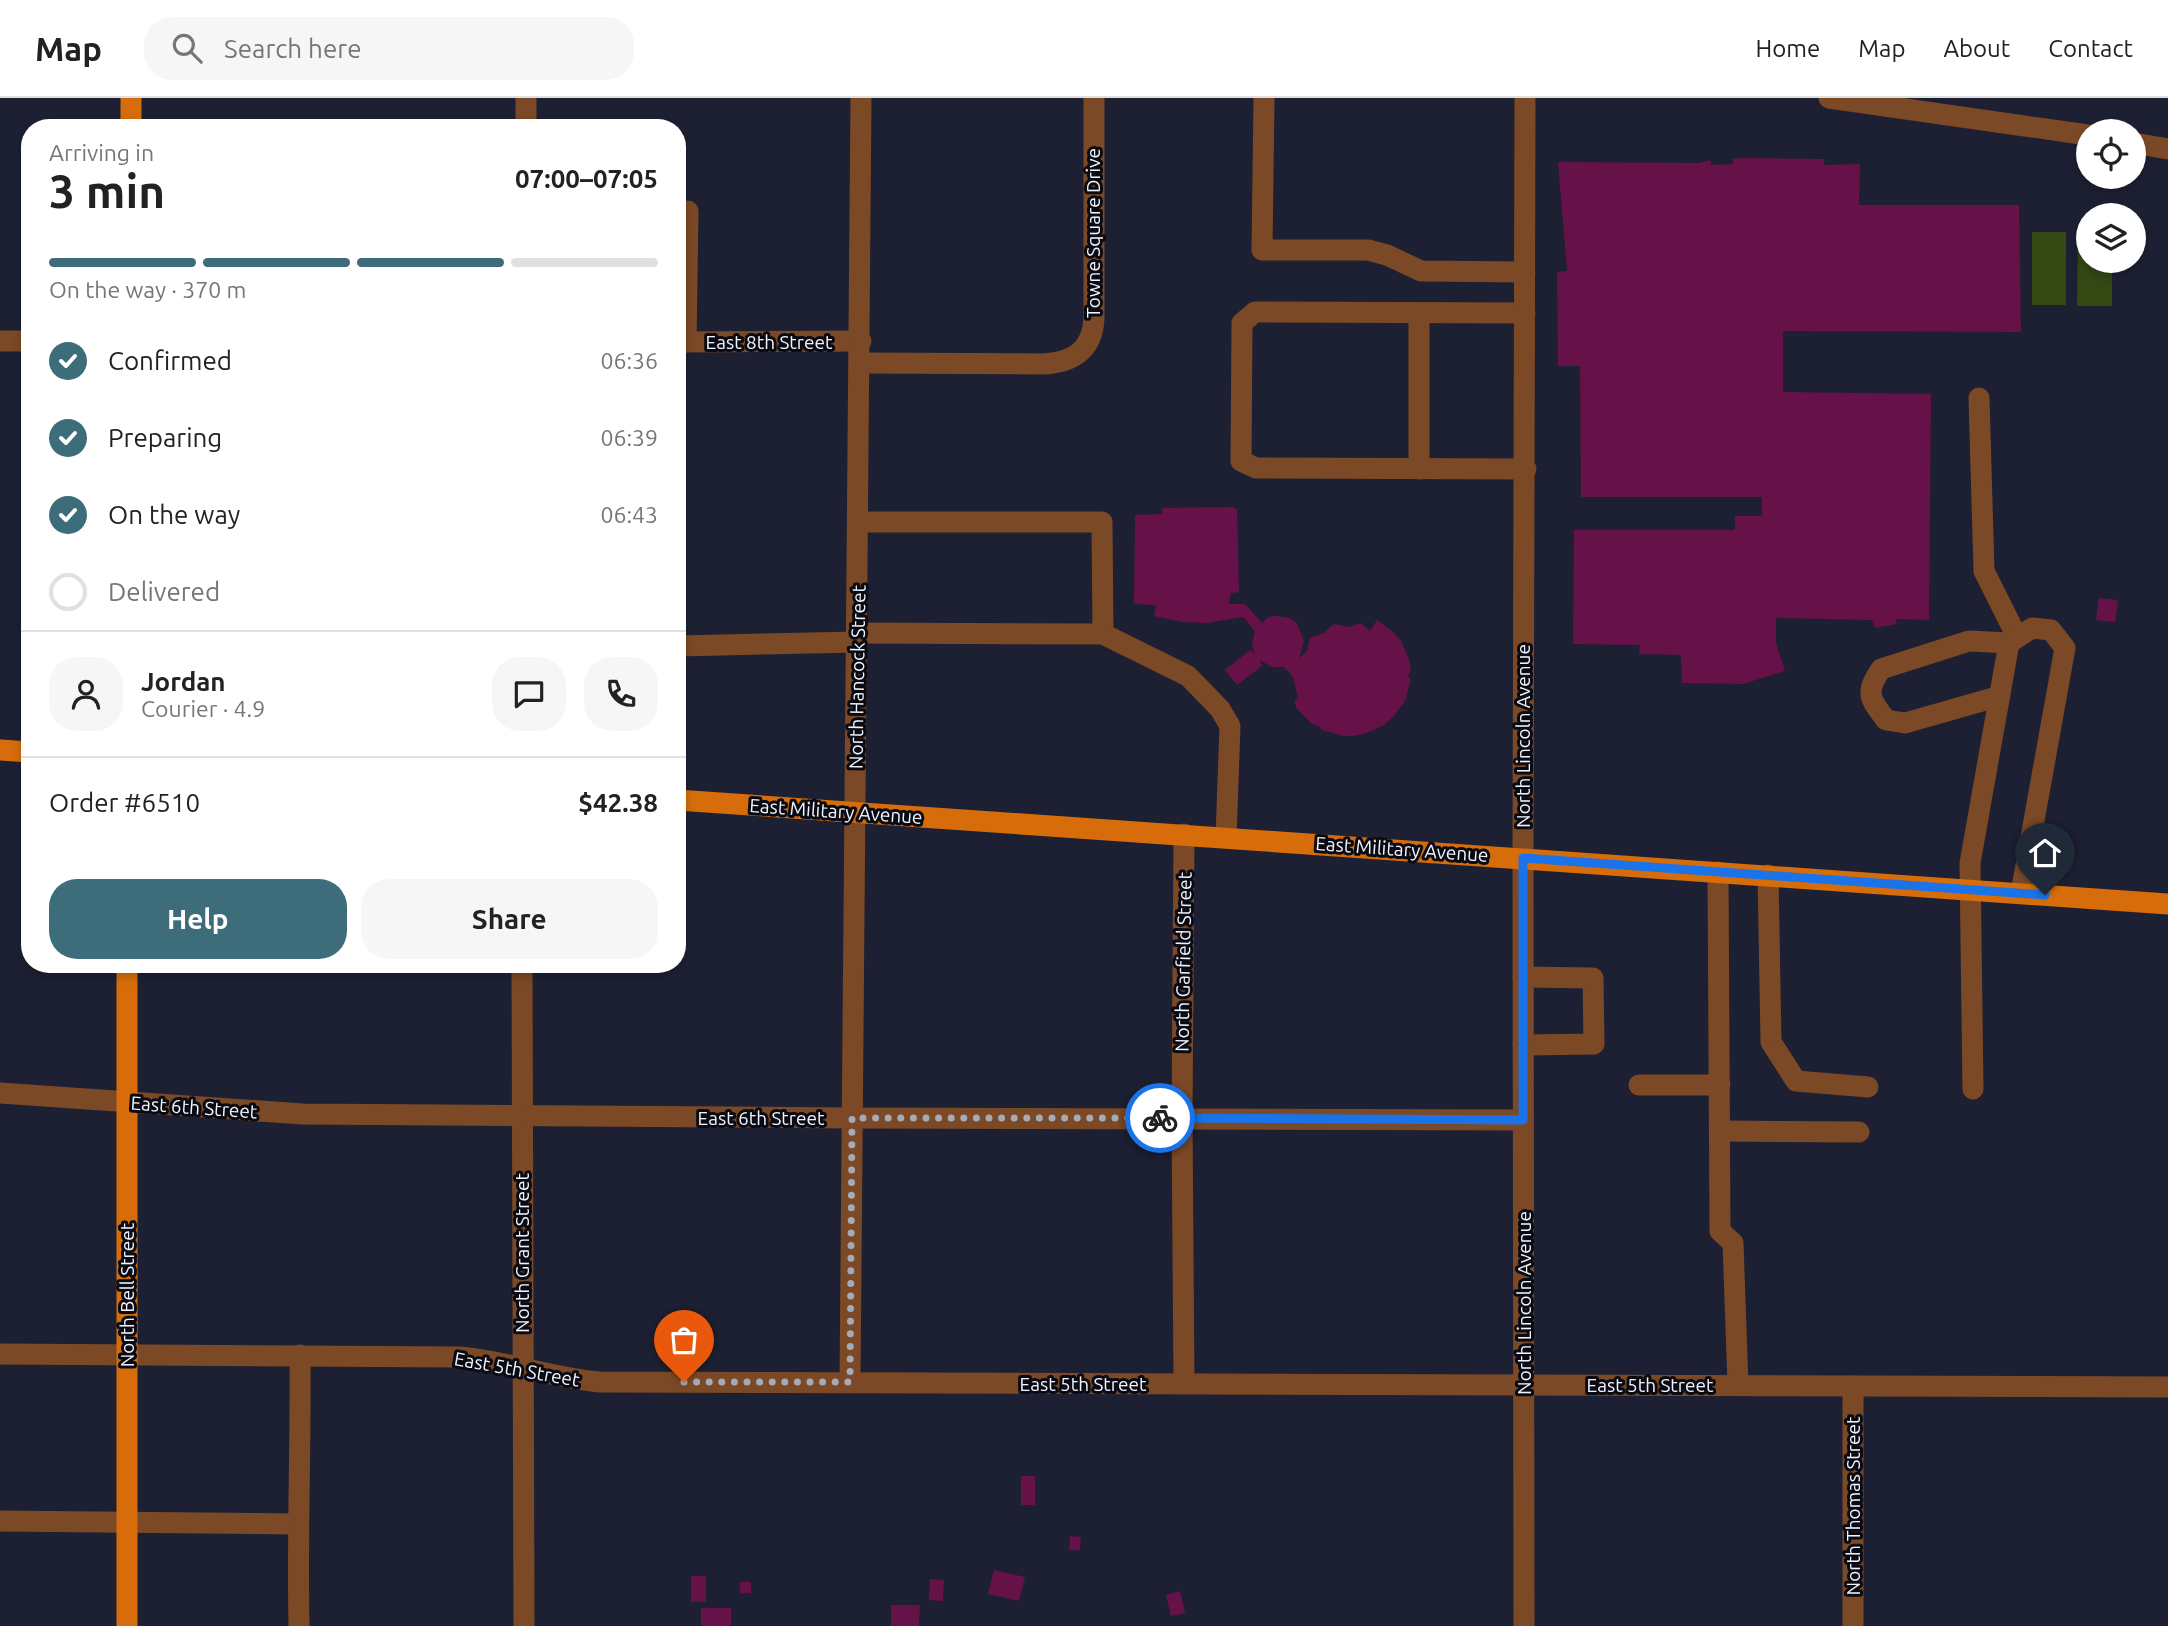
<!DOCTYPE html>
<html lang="en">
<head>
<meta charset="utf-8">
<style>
  body { margin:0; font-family:Ubuntu,sans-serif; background:#f6f6f6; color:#222; height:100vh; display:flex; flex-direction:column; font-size:26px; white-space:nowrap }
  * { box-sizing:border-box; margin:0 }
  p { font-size:23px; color:#767676 }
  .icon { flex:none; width:38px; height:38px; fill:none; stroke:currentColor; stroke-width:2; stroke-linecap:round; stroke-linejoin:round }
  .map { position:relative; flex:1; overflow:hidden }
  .side { position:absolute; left:21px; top:21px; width:665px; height:854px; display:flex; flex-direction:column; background:#fff; border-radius:28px; box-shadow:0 4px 10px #0003 }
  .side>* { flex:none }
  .controls { position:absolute; left:2076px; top:21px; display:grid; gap:14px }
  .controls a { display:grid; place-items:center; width:70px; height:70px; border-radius:50%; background:#fff; box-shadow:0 4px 10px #0003; font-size:35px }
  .pin { position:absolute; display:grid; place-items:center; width:60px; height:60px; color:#fff; margin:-72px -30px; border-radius:50% 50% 50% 0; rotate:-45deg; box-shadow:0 0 7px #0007 }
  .pin .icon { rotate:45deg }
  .courier { position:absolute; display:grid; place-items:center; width:70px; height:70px; margin:-35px; border:5px solid #1a73e8; border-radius:50%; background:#fff; color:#222; box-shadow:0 2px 9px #0007 }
  .headline em { font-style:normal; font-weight:600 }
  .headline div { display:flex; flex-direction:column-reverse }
  .headline { display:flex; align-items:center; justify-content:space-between; height:119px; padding:0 28px }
  h1 { font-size:46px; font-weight:600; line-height:52px }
  .bar { display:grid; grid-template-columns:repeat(4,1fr); gap:10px 7px; align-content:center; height:84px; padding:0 28px }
  .bar i { height:9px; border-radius:5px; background:#e0e0e0 }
  .bar .on { background:#3d6c7b }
  .bar p { grid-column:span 4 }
  .line { display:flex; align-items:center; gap:18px; padding:0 28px; border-top:2px solid #e0e0e0 }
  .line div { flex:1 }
  .round { display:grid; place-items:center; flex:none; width:74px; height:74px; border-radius:28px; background:#f6f6f6 }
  ol { padding:0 28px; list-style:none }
  li { display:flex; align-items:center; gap:21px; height:77px }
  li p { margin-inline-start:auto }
  li .icon { padding:7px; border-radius:50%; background:#3d6c7b; color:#fff; stroke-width:4 }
  li:last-child { color:#767676 }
  li i { width:38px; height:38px; border:4px solid #e0e0e0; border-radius:50% }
  .cta { display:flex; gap:14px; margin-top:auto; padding:14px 28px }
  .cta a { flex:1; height:80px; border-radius:28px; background:#3d6c7b; color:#fff; font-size:28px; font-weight:600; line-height:80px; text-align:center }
  .cta a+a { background:#f6f6f6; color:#222 }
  header { display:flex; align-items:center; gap:42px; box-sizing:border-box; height:98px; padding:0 35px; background:#fff; border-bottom:2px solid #e0e0e0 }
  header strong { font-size:33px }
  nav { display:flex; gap:38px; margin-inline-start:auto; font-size:24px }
  .search { width:490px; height:63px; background:#f6f6f6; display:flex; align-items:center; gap:18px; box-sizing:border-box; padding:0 24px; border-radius:28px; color:#767676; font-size:26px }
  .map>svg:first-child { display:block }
  .green { fill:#344814 }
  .building { fill:#661248 }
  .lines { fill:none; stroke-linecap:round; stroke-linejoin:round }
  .minor { stroke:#7c4926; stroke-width:21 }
  .major { stroke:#d76d0a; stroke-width:21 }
  .done { stroke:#a6aab7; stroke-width:7; stroke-dasharray:0 12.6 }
  .route { stroke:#1a73e8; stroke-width:9 }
  .labels { text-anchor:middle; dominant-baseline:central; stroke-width:6; stroke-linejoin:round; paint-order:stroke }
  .street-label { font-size:19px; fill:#f1f4fe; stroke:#090a12 }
</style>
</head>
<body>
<header>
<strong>Map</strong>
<div class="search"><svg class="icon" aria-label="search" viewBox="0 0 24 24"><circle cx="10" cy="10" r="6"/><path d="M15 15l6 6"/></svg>Search here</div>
<nav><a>Home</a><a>Map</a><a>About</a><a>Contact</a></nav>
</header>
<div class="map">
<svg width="2168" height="1528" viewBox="0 0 2168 1528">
  <rect width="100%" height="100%" fill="#1c2032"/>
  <g class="green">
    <rect x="2032" y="134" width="34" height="73"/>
    <path d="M 2078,134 L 2088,134 L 2088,163 L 2112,163 L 2112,208 L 2077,208 Z"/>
  </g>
  <g class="building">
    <path d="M 1745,60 L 1824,61 L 1824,67 L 1860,66 L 1859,107 L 2019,107 L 2021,234 L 1783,233 L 1783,294 L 1931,296 L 1929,522 L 1895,521 L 1897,526 L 1875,530 L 1872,522 L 1776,520 L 1776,545 L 1785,573 L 1743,586 L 1682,585 L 1681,557 L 1639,556 L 1640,547 L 1573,546 L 1574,432 L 1735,432 L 1735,418 L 1762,418 L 1762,399 L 1581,399 L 1580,268 L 1558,268 L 1557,174 L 1567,173 L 1558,64 L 1698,65 L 1711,62 L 1711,67 L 1733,66 L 1733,61 Z"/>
    <path d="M 1232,409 L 1237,411 L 1239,494 L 1231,495 L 1229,506 L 1245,506 L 1262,525 L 1268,519 L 1276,518 L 1290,520 L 1297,525 L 1304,543 L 1299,560 L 1307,553 L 1310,540 L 1324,535 L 1334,526 L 1349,529 L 1361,525 L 1370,533 L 1377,522 L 1392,533 L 1401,543 L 1409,561 L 1411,571 L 1408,578 L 1411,582 L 1405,603 L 1392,620 L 1384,627 L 1364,636 L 1353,638 L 1343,638 L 1322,632 L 1319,628 L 1312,626 L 1297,611 L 1294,603 L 1298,600 L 1293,579 L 1284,569 L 1272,569 L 1260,562 L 1262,568 L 1237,587 L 1225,572 L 1250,552 L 1255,556 L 1252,546 L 1255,533 L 1243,519 L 1207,525 L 1182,524 L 1154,518 L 1156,507 L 1134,506 L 1135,417 L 1162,416 L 1162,410 Z"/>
    <path d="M 2099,500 L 2118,502 L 2115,524 L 2096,522 Z"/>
    <rect x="1021" y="1378" width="14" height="29"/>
    <path d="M 1070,1438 L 1081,1439 L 1080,1452 L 1069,1452 Z"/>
    <path d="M 994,1472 L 1025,1479 L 1019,1503 L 988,1496 Z"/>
    <rect x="691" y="1478" width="15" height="26"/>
    <path d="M 930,1481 L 944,1482 L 943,1503 L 929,1502 Z"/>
    <rect x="740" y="1484" width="11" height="11"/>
    <path d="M 1180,1493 L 1185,1515 L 1171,1518 L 1166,1497 Z"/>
    <path d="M 891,1507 L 920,1507 L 919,1528 L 891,1528 Z"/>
    <rect x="701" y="1510" width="30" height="18"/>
  </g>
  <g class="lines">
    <g class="minor">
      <path d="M 1264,0 L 1262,152 L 1368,152 L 1387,157 L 1421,173 L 1525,174"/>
      <path d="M 1829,0 L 2088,37"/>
      <path d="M 526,30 L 526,0"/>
      <path d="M 2133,45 L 2168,51"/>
      <path d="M 1419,215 L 1419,371"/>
      <path d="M 1525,215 L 1255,214 L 1242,225 L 1241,363 L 1256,370 L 1526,371"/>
      <path d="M 0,243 L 30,243"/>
      <path d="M 677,244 L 861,243"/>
      <path d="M 686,244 L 688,113"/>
      <path d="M 860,265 L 1044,266 C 1073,264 1092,253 1094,221 L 1094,0"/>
      <path d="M 1979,300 L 1984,473 L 2017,539"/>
      <path d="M 858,424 L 1102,424 L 1103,536"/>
      <path d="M 857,535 L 1103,536 L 1188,578 L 1220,611 L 1230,628 L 1226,739"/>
      <path d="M 677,548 L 857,544"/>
      <path d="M 2000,598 L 1905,625 L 1886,622 C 1869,600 1865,595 1881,571 L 1969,543 L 2009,545"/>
      <path d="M 1718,774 L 1720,1133 L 1733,1145 L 1738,1287"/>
      <path d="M 1768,777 L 1771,944 L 1796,983 L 1868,989"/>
      <path d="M 522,866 L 524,1528"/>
      <path d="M 1523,879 L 1593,880 L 1594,946 L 1523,947"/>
      <path d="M 1639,987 L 1720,987"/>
      <path d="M 1973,991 L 1970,765 L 2009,545 L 2032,530 L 2051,532 L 2065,550 L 2021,795"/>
      <path d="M 0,995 L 303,1016 L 852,1020 L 1523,1022"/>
      <path d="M 1720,1033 L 1859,1034"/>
      <path d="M 0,1256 L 459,1259 C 508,1263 552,1280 600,1284 L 2168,1289"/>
      <path d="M 850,1284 L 861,0"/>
      <path d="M 1184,1286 L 1182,1020 L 1184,736"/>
      <path d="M 0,1423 L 297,1426"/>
      <path d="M 299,1528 C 297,1437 301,1347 300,1257"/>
      <path d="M 1524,1528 L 1523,759 L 1525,0"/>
      <path d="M 1853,1528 L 1853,1288"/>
    </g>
    <g class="major">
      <path d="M 131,30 L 131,0"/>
      <path d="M 0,652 L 30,654"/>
      <path d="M 677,702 L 2168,806"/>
      <path d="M 127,866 L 127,1528"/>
    </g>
  </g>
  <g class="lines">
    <path class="done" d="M 684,1284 L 850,1284 L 852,1020 L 1160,1020"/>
    <path class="route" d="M 1160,1020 L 1523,1022 L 1523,760 L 2045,797"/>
  </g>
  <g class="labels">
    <g class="street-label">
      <text transform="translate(1093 135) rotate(-90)">Towne Square Drive</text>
      <text x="769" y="244">East 8th Street</text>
      <text transform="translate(857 579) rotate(-89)">North Hancock Street</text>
      <text transform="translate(1523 638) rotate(-90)">North Lincoln Avenue</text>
      <text transform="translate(836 713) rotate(4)">East Military Avenue</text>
      <text transform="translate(1402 751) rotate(4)">East Military Avenue</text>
      <text transform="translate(1183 864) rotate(-89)">North Garfield Street</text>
      <text transform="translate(194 1009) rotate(4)">East 6th Street</text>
      <text x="761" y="1020">East 6th Street</text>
      <text transform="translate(522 1155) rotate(-90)">North Grant Street</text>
      <text transform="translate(127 1197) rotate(-90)">North Bell Street</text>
      <text transform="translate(1524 1205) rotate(-90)">North Lincoln Avenue</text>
      <text transform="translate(517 1271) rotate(10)">East 5th Street</text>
      <text x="1083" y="1286">East 5th Street</text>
      <text x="1650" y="1287">East 5th Street</text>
      <text transform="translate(1853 1408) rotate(-90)">North Thomas Street</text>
    </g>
  </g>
</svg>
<div class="controls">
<a><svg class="icon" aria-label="locate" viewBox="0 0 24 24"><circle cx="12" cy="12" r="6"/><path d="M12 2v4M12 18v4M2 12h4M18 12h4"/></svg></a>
<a><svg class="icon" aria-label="layers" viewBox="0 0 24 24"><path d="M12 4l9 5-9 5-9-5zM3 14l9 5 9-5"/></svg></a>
</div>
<div class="pin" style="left:684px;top:1284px;background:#ea580c"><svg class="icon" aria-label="bag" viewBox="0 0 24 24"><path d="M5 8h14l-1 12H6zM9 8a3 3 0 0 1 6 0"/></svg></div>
<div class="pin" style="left:2045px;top:797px;background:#1f2937"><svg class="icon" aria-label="home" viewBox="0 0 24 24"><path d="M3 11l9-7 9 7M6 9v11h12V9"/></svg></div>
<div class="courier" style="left:1160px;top:1020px"><svg class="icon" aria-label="bike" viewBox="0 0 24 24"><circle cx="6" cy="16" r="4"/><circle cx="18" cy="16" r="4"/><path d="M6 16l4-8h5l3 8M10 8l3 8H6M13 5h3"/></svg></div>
<section class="side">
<div class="headline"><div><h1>3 min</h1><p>Arriving in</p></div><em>07:00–07:05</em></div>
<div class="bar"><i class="on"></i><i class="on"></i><i class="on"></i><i></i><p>On the way · 370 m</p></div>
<ol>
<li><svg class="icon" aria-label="check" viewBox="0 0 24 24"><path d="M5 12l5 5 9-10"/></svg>Confirmed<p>06:36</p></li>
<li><svg class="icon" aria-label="check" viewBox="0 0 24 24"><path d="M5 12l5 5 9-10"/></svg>Preparing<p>06:39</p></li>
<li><svg class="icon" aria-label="check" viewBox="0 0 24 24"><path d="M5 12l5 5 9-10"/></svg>On the way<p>06:43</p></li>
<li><i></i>Delivered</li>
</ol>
<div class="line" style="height:126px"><a class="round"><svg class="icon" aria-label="person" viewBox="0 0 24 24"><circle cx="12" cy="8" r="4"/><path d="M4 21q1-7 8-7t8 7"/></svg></a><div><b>Jordan</b><p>Courier · 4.9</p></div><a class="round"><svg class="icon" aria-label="chat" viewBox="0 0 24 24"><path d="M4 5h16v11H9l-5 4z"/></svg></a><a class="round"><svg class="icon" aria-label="phone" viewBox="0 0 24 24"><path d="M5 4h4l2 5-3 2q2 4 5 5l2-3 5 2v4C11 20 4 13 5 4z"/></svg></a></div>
<div class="line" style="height:91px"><div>Order #6510</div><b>$42.38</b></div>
<div class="cta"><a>Help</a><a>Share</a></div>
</section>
</div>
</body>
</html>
